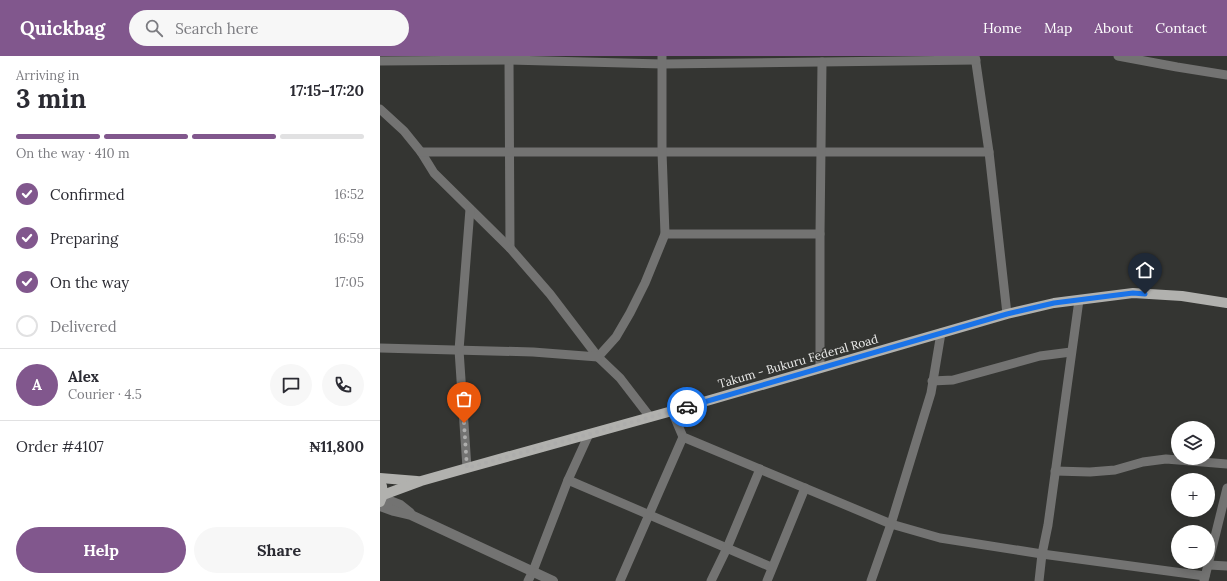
<!DOCTYPE html>
<html lang="en">
<head>
<meta charset="utf-8">
<style>
  body { margin:0; font-family:Lora,serif; background:#f7f7f7; color:#2b2b33; height:100vh; display:flex; flex-direction:column; font-size:15px; white-space:nowrap }
  * { box-sizing:border-box; margin:0 }
  p { font-size:13px; color:#7c7c81 }
  .icon { flex:none; width:22px; height:22px; fill:none; stroke:currentColor; stroke-width:2; stroke-linecap:round; stroke-linejoin:round }
  .map { position:relative; flex:1; overflow:hidden }
  .side { display:flex; flex-direction:column; background:#fff; width:380px }
  .side>* { flex:none }
  .controls { position:absolute; left:791px; top:365px; display:grid; gap:8px }
  .controls a { display:grid; place-items:center; width:44px; height:44px; border-radius:50%; background:#fff; box-shadow:0 2px 10px #0003; font-size:20px }
  .pin { position:absolute; display:grid; place-items:center; width:34px; height:34px; color:#fff; margin:-41px -17px; border-radius:50% 50% 50% 0; rotate:-45deg; box-shadow:0 0 4px #0007 }
  .pin .icon { rotate:45deg }
  .courier { position:absolute; display:grid; place-items:center; width:40px; height:40px; margin:-20px; border:3px solid #1a73e8; border-radius:50%; background:#fff; color:#222; box-shadow:0 1px 5px #0007 }
  .headline em { font-style:normal; font-weight:700 }
  .headline div { display:flex; flex-direction:column-reverse }
  .headline { display:flex; align-items:center; justify-content:space-between; height:68px; padding:0 16px }
  h1 { font-size:26px; font-weight:700; line-height:30px }
  .bar { display:grid; grid-template-columns:repeat(4,1fr); gap:6px 4px; align-content:center; height:48px; padding:0 16px }
  .bar i { height:5px; border-radius:3px; background:#e1e1e2 }
  .bar .current { background:#81578d }
  .bar p { grid-column:span 4 }
  .line { display:flex; align-items:center; gap:10px; padding:0 16px; border-top:1px solid #e1e1e2 }
  .line div { flex:1 }
  .round { display:grid; place-items:center; flex:none; width:42px; height:42px; border-radius:21px; background:#f7f7f7 }
  ol { padding:0 16px; list-style:none }
  li { display:flex; align-items:center; gap:12px; height:44px }
  li p { margin-inline-start:auto }
  li .icon { padding:4px; border-radius:50%; background:#81578d; color:#fff; stroke-width:4 }
  li:last-child { color:#7c7c81 }
  li i { width:22px; height:22px; border:2px solid #e1e1e2; border-radius:50% }
  .primary-button { display:flex; gap:8px; margin-top:auto; padding:8px 16px }
  .primary-button a { flex:1; height:46px; border-radius:24px; background:#81578d; color:#fff; font-size:16px; font-weight:700; line-height:46px; text-align:center }
  .primary-button a+a { background:#f7f7f7; color:#2b2b33 }
  header { display:flex; align-items:center; gap:24px; box-sizing:border-box; height:56px; padding:0 20px; background:#81578d; color:#fff }
  header strong { font-size:19px }
  nav { display:flex; gap:22px; margin-inline-start:auto; font-size:14px }
  .search { width:280px; height:36px; background:#f7f7f7; display:flex; align-items:center; gap:10px; box-sizing:border-box; padding:0 14px; border-radius:22px; color:#7c7c81; font-size:15px }
  main { display:flex; flex:1; min-height:0 }
  .map>svg:first-child { display:block }
  .lines { fill:none; stroke-linecap:round; stroke-linejoin:round }
  .minor { stroke:#737372; stroke-width:9 }
  .tertiary { stroke:#737372; stroke-width:10 }
  .primary { stroke:#b1b1ae; stroke-width:10 }
  .done { stroke:#adadac; stroke-width:4; stroke-dasharray:0 7.2 }
  .route { stroke:#1a73e8; stroke-width:5 }
  .labels { text-anchor:middle; dominant-baseline:central; stroke-width:3; stroke-linejoin:round; paint-order:stroke }
  .street-label { font-size:12px; fill:#eeeeed; stroke:#343532 }
</style>
</head>
<body>
<header>
<strong>Quickbag</strong>
<div class="search"><svg class="icon" aria-label="search" viewBox="0 0 24 24"><circle cx="10" cy="10" r="6"/><path d="M15 15l6 6"/></svg>Search here</div>
<nav><a>Home</a><a>Map</a><a>About</a><a>Contact</a></nav>
</header>
<main>
<section class="side">
<div class="headline"><div><h1>3 min</h1><p>Arriving in</p></div><em>17:15–17:20</em></div>
<div class="bar"><i class="current"></i><i class="current"></i><i class="current"></i><i></i><p>On the way · 410 m</p></div>
<ol>
<li><svg class="icon" aria-label="check" viewBox="0 0 24 24"><path d="M5 12l5 5 9-10"/></svg>Confirmed<p>16:52</p></li>
<li><svg class="icon" aria-label="check" viewBox="0 0 24 24"><path d="M5 12l5 5 9-10"/></svg>Preparing<p>16:59</p></li>
<li><svg class="icon" aria-label="check" viewBox="0 0 24 24"><path d="M5 12l5 5 9-10"/></svg>On the way<p>17:05</p></li>
<li><i></i>Delivered</li>
</ol>
<div class="line" style="height:72px"><b class="round" style="background:#81578d;color:#fff">A</b><div><b>Alex</b><p>Courier · 4.5</p></div><a class="round"><svg class="icon" aria-label="chat" viewBox="0 0 24 24"><path d="M4 5h16v11H9l-5 4z"/></svg></a><a class="round"><svg class="icon" aria-label="phone" viewBox="0 0 24 24"><path d="M5 4h4l2 5-3 2q2 4 5 5l2-3 5 2v4C11 20 4 13 5 4z"/></svg></a></div>
<div class="line" style="height:52px"><div>Order #4107</div><b>₦11,800</b></div>
<div class="primary-button"><a>Help</a><a>Share</a></div>
</section>
<div class="map">
<svg width="847" height="525" viewBox="0 0 847 525">
  <rect width="100%" height="100%" fill="#343532"/>
  <g class="lines">
    <g class="minor">
      <path d="M 595,0 L 609,96 L 627,258"/>
      <path d="M 738,0 L 797,11 L 847,19"/>
      <path d="M 129,4 L 130,192"/>
      <path d="M 0,5 L 129,4 L 282,8 L 596,4"/>
      <path d="M 0,53 L 24,75 L 41,96 L 54,117 L 130,192 L 170,238 L 218,301 L 240,322 L 270,361"/>
      <path d="M 41,96 L 609,96"/>
      <path d="M 285,178 L 440,178"/>
      <path d="M 0,292 L 153,296 L 218,301 L 236,281 L 250,257 L 265,227 L 285,178 L 282,96 L 282,0"/>
      <path d="M 440,312 L 440,178 L 442,6"/>
      <path d="M 552,325 L 573,324 L 660,300 L 691,296"/>
      <path d="M 292,355 L 303,381 L 511,468 L 560,482 L 662,498 L 825,520"/>
      <path d="M 87,412 L 79,294 L 90,153"/>
      <path d="M 675,415 L 710,416 L 735,414 L 763,406 L 786,403 L 847,408"/>
      <path d="M 188,424 L 391,511"/>
      <path d="M 829,509 L 847,510"/>
      <path d="M 148,525 L 153,515 L 188,424 L 209,378"/>
      <path d="M 240,525 L 303,381"/>
      <path d="M 331,525 L 347,492 L 380,413"/>
      <path d="M 387,525 L 425,432"/>
      <path d="M 491,525 L 511,468 L 551,337 L 561,277"/>
      <path d="M 659,525 L 662,498 L 668,469 L 699,244"/>
      <path d="M 824,525 L 847,432"/>
    </g>
    <g class="tertiary">
      <path d="M 2,442 L 20,449 L 30,457"/>
      <path d="M 0,450 L 14,455 L 31,459 L 173,525"/>
    </g>
    <g class="primary">
      <path d="M 0,422 L 37,425"/>
      <path d="M 0,425 C 4,433 4,439 0,446"/>
      <path d="M 3,439 L 41,425 L 87,412 L 292,355 L 627,258 L 674,247 L 753,237 L 802,240 L 847,247"/>
    </g>
  </g>
  <g class="lines">
    <path class="done" d="M 84,367 L 87,412 L 307,351"/>
    <path class="route" d="M 307,351 L 627,258 L 674,247 L 753,237 L 765,238"/>
  </g>
  <g class="labels">
    <g class="street-label">
      <text transform="translate(418 305) rotate(-16)">Takum - Bukuru Federal Road</text>
    </g>
  </g>
</svg>
<div class="controls">
<a><svg class="icon" aria-label="layers" viewBox="0 0 24 24"><path d="M12 4l9 5-9 5-9-5zM3 14l9 5 9-5"/></svg></a>
<a>+</a>
<a>−</a>
</div>
<div class="pin" style="left:84px;top:367px;background:#ea580c"><svg class="icon" aria-label="bag" viewBox="0 0 24 24"><path d="M5 8h14l-1 12H6zM9 8a3 3 0 0 1 6 0"/></svg></div>
<div class="pin" style="left:765px;top:238px;background:#1f2937"><svg class="icon" aria-label="home" viewBox="0 0 24 24"><path d="M3 11l9-7 9 7M6 9v11h12V9"/></svg></div>
<div class="courier" style="left:307px;top:351px"><svg class="icon" aria-label="car" viewBox="0 0 24 24"><path d="M5 17H2v-5l4-1 3-4h7l3 4 3 1v5h-3M9 17h6M6 11h13"/><circle cx="7" cy="17" r="2"/><circle cx="17" cy="17" r="2"/></svg></div>
</div>
</main>
</body>
</html>
